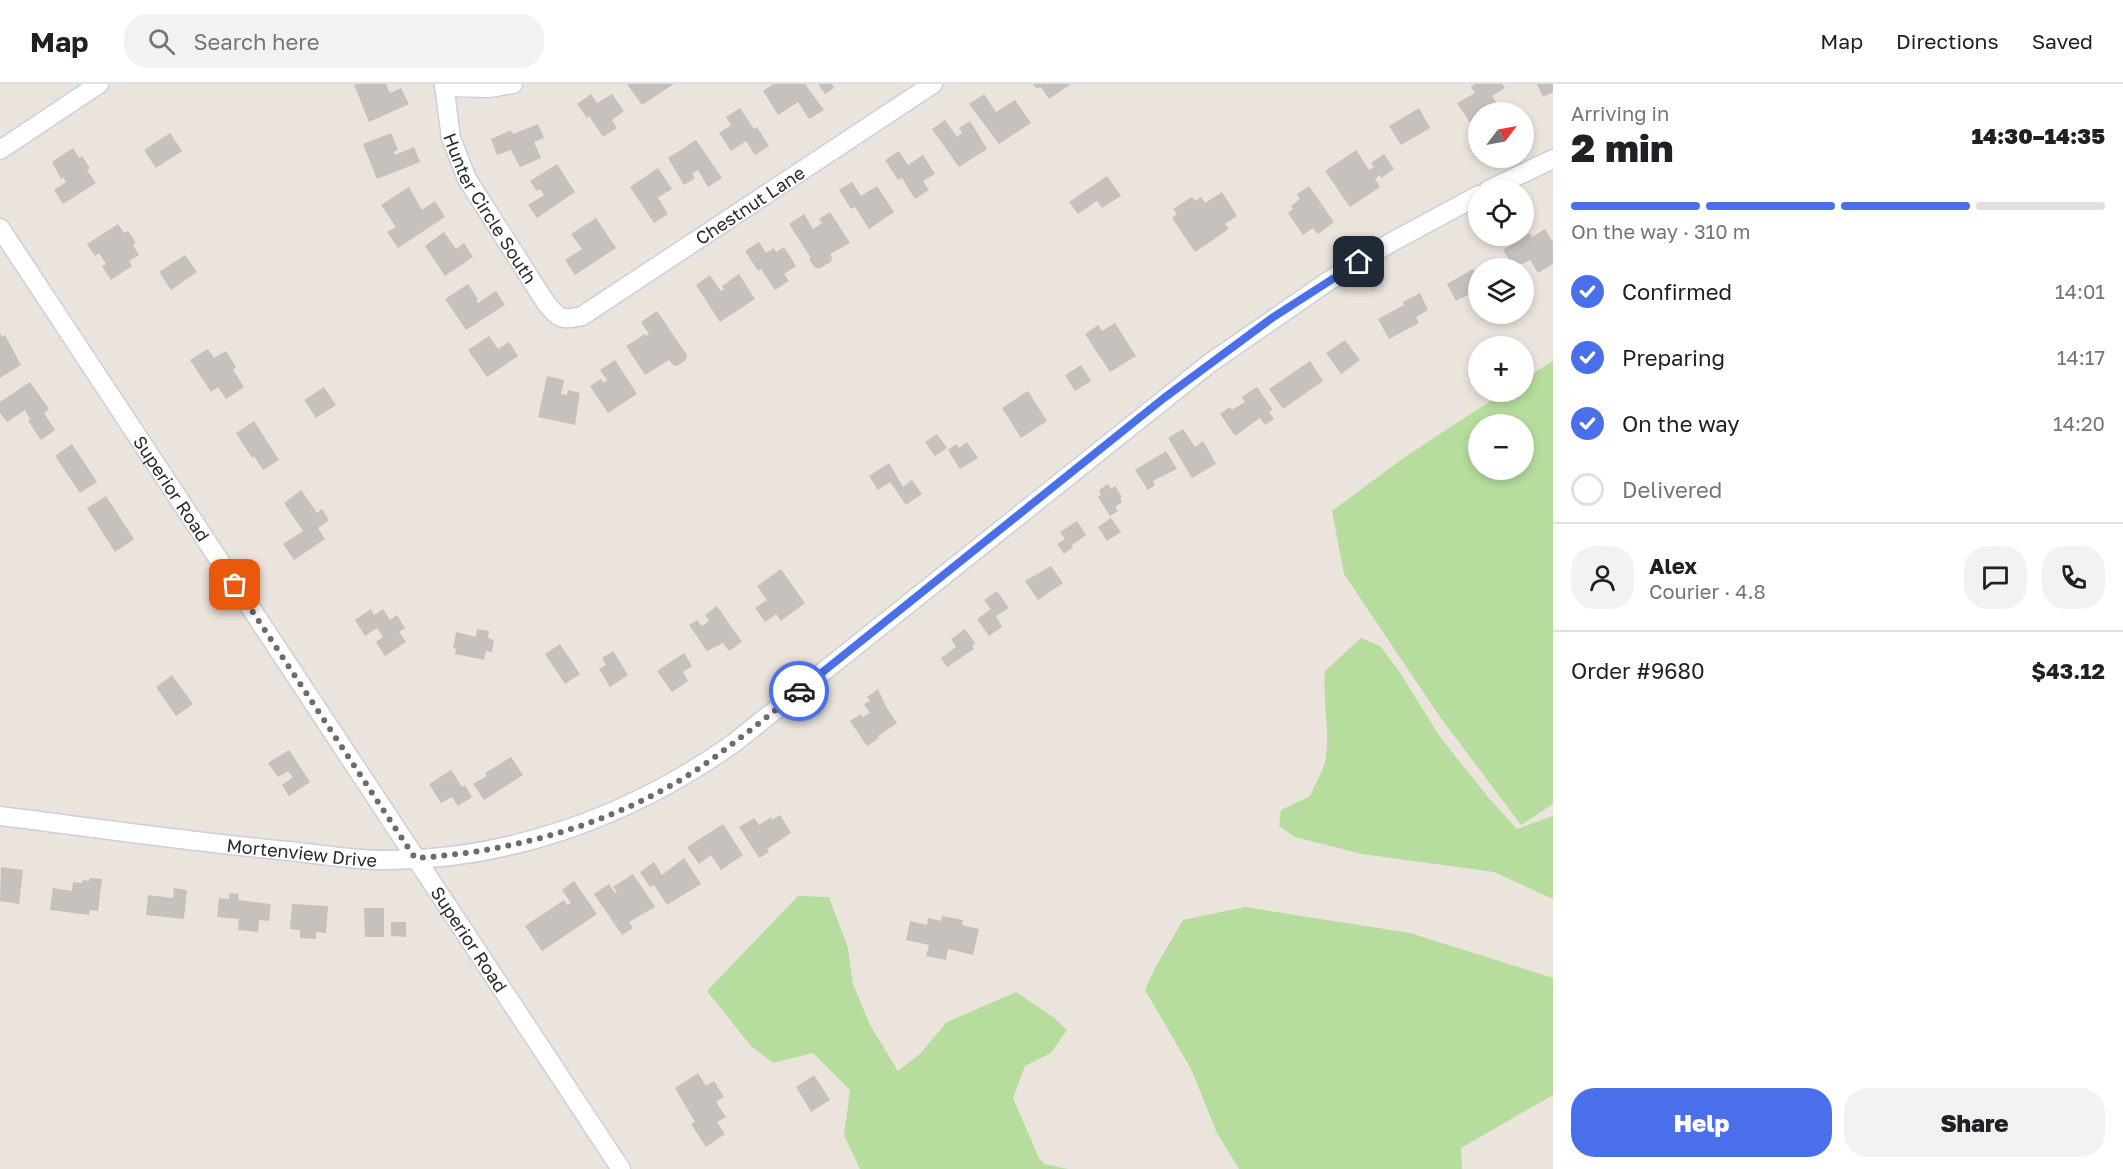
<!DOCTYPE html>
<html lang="en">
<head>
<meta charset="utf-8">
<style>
  body { margin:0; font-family:"Golos Text",sans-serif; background:#f2f2f2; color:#202124; height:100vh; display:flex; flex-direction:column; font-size:22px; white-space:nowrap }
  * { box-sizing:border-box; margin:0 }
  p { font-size:20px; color:#757577 }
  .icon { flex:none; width:33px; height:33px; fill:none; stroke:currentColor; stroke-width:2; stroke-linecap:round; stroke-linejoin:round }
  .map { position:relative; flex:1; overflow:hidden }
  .drawer { display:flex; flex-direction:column; background:#fff; width:570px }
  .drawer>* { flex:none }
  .needle { width:39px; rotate:58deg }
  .controls { position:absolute; left:1468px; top:18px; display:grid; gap:12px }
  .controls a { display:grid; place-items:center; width:66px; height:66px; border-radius:50%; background:#fff; box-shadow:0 3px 9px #0003; font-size:30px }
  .pin { position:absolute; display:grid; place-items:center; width:51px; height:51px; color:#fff; margin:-26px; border-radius:12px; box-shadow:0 3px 9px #0006 }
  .courier { position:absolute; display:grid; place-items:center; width:60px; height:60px; margin:-30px; border:4px solid #496feb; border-radius:50%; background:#fff; color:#222; box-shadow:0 2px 8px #0007 }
  .head em { font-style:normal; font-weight:800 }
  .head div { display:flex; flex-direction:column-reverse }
  .head { display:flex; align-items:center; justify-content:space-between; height:102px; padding:0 18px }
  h1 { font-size:39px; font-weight:800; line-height:45px }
  .bar { display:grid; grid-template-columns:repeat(4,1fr); gap:9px 6px; align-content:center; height:72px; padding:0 18px }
  .bar i { height:8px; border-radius:4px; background:#e0e0e0 }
  .bar .active { background:#496feb }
  .bar p { grid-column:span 4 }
  .line { display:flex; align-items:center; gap:15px; padding:0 18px; border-top:2px solid #e0e0e0 }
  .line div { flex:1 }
  .round { display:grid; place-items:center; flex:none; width:63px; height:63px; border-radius:24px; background:#f2f2f2 }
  ol { padding:0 18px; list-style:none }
  li { display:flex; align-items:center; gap:18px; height:66px }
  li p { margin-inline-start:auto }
  li .icon { padding:6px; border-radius:50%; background:#496feb; color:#fff; stroke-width:4 }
  li:last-child { color:#757577 }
  li i { width:33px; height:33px; border:3px solid #e0e0e0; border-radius:50% }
  .button { display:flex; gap:12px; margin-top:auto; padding:12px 18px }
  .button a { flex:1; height:69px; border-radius:24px; background:#496feb; color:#fff; font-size:24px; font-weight:800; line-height:69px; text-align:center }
  .button a+a { background:#f2f2f2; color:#202124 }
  header { display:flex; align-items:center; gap:36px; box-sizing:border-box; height:84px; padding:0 30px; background:#fff; border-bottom:2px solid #e0e0e0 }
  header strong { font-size:28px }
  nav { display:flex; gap:33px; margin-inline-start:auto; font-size:21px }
  .search { width:420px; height:54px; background:#f2f2f2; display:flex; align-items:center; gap:15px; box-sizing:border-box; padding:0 21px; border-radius:24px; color:#757577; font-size:22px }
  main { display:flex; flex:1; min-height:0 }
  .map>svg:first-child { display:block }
  .green { fill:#b6dd9d; fill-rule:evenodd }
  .building { fill:#c6c1bc }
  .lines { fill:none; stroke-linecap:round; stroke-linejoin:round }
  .street-casing { stroke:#cbcfda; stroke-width:21 }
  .street { stroke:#fff; stroke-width:18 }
  .done { stroke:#6e6b69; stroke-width:6; stroke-dasharray:0 10.8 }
  .route { stroke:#496feb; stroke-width:8 }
  .labels { text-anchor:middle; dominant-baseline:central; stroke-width:4.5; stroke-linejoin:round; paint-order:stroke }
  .street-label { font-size:18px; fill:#2a2a2a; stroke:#fff }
</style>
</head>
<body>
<header>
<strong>Map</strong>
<div class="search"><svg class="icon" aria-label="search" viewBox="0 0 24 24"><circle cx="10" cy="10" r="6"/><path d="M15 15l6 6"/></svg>Search here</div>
<nav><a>Map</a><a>Directions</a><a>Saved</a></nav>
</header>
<main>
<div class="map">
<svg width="1553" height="1085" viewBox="0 0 1553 1085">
  <rect width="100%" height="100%" fill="#ebe4dd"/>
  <g class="green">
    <path d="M 1553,277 L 1553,720 L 1521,741 L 1440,633 L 1344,490 L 1332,427 L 1405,373 L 1504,308 L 1524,308 L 1524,295 ZM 1479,340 L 1524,340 L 1524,386 L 1479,386 Z"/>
    <path d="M 1361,554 L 1380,562 L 1399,587 L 1440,653 L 1488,713 L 1517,745 L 1553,732 L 1553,815 L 1494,788 L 1362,770 L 1295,753 L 1279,742 L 1281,726 L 1310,712 C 1315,700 1324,686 1326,673 C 1330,644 1322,615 1325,587 Z"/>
    <path d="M 798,812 L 829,813 L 848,864 L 853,900 L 870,941 L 898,987 L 920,970 L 947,938 L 1016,908 L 1053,933 L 1067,946 L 1051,969 L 1025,982 L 1013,1014 L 1039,1074 L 1044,1080 L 1068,1085 L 860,1085 L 844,1051 L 850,1006 L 813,969 L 773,979 L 751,962 L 707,907 Z"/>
    <path d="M 1245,823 L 1410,849 L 1553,894 L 1553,1011 L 1461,1064 L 1462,1085 L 1239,1085 L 1217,1049 L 1191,985 L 1145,906 L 1155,884 L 1183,836 Z"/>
  </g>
  <g class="building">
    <path d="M 356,0 L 386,0 L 390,9 L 401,4 L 409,20 L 369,38 L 354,1 Z"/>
    <path d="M 627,0 L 674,0 L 642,21 Z"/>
    <path d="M 773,0 L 805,0 L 824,26 L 809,35 L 798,18 L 778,31 L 763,7 Z"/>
    <path d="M 818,0 L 832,0 L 834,4 L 825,10 Z"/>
    <path d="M 1033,0 L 1071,0 L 1049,15 L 1041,3 L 1037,5 Z"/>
    <path d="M 1475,0 L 1502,0 L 1505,4 L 1492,12 L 1497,20 L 1482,28 L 1479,28 L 1479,42 L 1474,45 L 1457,19 L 1475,9 L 1471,3 Z"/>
    <path d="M 1537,0 L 1553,0 L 1553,8 L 1543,13 Z"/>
    <path d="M 591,10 L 597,19 L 612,10 L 624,27 L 612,36 L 617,44 L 603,53 L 589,32 L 587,34 L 577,20 Z"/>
    <path d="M 984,10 L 996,28 L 1015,16 L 1031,39 L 999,60 L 969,20 Z"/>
    <path d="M 740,24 L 754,45 L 757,43 L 769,62 L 755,71 L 746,57 L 731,67 L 719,49 L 731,41 L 726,33 Z"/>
    <path d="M 1419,24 L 1430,44 L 1401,61 L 1389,42 Z"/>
    <path d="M 945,36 L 957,53 L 962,49 L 959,44 L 970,37 L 987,65 L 959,83 L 932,45 Z"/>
    <path d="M 538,40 L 544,54 L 534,58 L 541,74 L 520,83 L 511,66 L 497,71 L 491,55 L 511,46 L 513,50 Z"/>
    <path d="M 170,49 L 182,67 L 156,84 L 144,66 Z"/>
    <path d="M 391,49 L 398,66 L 394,68 L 395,71 L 414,63 L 420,78 L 377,95 L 363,60 Z"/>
    <path d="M 696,56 L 722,94 L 708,103 L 698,86 L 692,90 L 695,94 L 684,101 L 668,74 Z"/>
    <path d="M 73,64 L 79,74 L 82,72 L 90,84 L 87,86 L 96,99 L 63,120 L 54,106 L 66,98 L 63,93 L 61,95 L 52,78 Z"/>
    <path d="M 1356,66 L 1369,86 L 1374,83 L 1371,79 L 1384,70 L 1394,85 L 1381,94 L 1380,91 L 1375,95 L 1380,103 L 1350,123 L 1325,87 Z"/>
    <path d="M 899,67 L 908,81 L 923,71 L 935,90 L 923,97 L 929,106 L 915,115 L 902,94 L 898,96 L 885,76 Z"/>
    <path d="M 557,80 L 575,108 L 537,134 L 528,121 L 544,111 L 540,105 L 537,107 L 530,97 Z"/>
    <path d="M 658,84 L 672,105 L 659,113 L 657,112 L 668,130 L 654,139 L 630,103 Z"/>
    <path d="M 1107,92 L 1121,112 L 1102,124 L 1097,117 L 1078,130 L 1069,118 Z"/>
    <path d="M 852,98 L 861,112 L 877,102 L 894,128 L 869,145 L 855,123 L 851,125 L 839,106 Z"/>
    <path d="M 1309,102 L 1334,138 L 1318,150 L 1313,144 L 1303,151 L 1288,129 L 1293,125 L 1291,122 L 1300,115 L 1297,110 Z"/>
    <path d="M 409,103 L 422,126 L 435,117 L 445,133 L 398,164 L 387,148 L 396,143 L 381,121 Z"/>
    <path d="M 1222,108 L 1237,132 L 1225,140 L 1229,145 L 1195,168 L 1172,134 L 1177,130 L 1173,125 L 1192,113 L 1195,117 L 1201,113 L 1205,119 Z"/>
    <path d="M 830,128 L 850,159 L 830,170 L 832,173 L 831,178 L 820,184 L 815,184 L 809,175 L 811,174 L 789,140 L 804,130 L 813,145 L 822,139 L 819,135 Z"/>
    <path d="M 596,134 L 616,164 L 575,191 L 565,176 L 582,165 L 571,150 Z"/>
    <path d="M 118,140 L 124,149 L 128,147 L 136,159 L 133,161 L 139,171 L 129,177 L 132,182 L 111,196 L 102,182 L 106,180 L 99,169 L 95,172 L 87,160 Z"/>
    <path d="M 1545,145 L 1553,158 L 1553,180 L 1538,189 L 1530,176 L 1514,184 L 1503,166 L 1530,149 L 1532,153 Z"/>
    <path d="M 444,148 L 456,165 L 464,159 L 473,173 L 445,192 L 425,162 Z"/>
    <path d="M 759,158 L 766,169 L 774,164 L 776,168 L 784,163 L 796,182 L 784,190 L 789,197 L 775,206 L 761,185 L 758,187 L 745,167 Z"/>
    <path d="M 185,171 L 197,188 L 171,206 L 159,188 Z"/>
    <path d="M 1473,185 L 1476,189 L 1479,187 L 1479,215 L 1472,219 L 1468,211 L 1456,217 L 1447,200 Z"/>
    <path d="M 739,190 L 755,215 L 720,238 L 696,201 L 710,191 L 721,207 L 724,205 L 722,202 Z"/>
    <path d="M 468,200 L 478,215 L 476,216 L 478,219 L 496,207 L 505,221 L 466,246 L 445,215 Z"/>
    <path d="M 1420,209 L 1428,226 L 1416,233 L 1419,239 L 1389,255 L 1378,235 L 1404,221 L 1403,218 Z"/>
    <path d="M 657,227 L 687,271 L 686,276 L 677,282 L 673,281 L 669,276 L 645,291 L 626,262 L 645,250 L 646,252 L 649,250 L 641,238 Z"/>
    <path d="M 1115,239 L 1136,272 L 1110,288 L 1085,250 L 1098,241 L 1102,247 Z"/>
    <path d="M 0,249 L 2,253 L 5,251 L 21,281 L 0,294 Z"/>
    <path d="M 489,252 L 498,265 L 509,258 L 518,272 L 487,293 L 468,266 Z"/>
    <path d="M 1345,256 L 1360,276 L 1341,290 L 1326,269 Z"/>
    <path d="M 208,265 L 214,274 L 226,267 L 236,283 L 233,286 L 244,303 L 226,315 L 218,303 L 211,308 L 190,276 Z"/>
    <path d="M 615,276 L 637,310 L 608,329 L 590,302 L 601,295 L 604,299 L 607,296 L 600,286 Z"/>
    <path d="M 1310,277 L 1323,297 L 1283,325 L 1269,305 Z"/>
    <path d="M 1081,281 L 1091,297 L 1075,307 L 1065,291 Z"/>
    <path d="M 547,292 L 564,296 L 561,310 L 567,311 L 568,306 L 580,309 L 575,341 L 538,333 Z"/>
    <path d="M 30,298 L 49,325 L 44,329 L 55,346 L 41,356 L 28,337 L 30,335 L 25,326 L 7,338 L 0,329 L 0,318 Z"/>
    <path d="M 324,303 L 336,321 L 316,334 L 304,316 Z"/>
    <path d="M 1257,303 L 1273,326 L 1269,328 L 1274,335 L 1265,341 L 1260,334 L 1235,352 L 1220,330 L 1230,323 L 1232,326 L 1245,318 L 1242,313 Z"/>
    <path d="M 1028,307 L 1047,337 L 1021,354 L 1002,324 Z"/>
    <path d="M 254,337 L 279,376 L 263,386 L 254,372 L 252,374 L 236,349 Z"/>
    <path d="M 1183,345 L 1195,363 L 1203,357 L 1216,380 L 1192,394 L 1168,354 Z"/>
    <path d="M 937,350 L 947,364 L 935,372 L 925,358 Z"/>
    <path d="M 967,358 L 978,374 L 960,385 L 948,366 L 956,360 L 959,364 Z"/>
    <path d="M 72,360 L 97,398 L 80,409 L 55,372 Z"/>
    <path d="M 1166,367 L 1177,385 L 1153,397 L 1155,401 L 1148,406 L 1135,386 Z"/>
    <path d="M 889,379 L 903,403 L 912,396 L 922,410 L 906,421 L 890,398 L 878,406 L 869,392 Z"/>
    <path d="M 1108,400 L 1111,405 L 1115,402 L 1122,413 L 1120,414 L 1122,418 L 1115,423 L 1118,427 L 1110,432 L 1098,413 L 1101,411 L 1099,406 Z"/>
    <path d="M 301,406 L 317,429 L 322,425 L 329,436 L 318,444 L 325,455 L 294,476 L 283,460 L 303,447 L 284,419 Z"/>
    <path d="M 106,412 L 134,455 L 115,468 L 87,424 Z"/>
    <path d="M 1111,434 L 1121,448 L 1107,457 L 1098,443 Z"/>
    <path d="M 1077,437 L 1086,451 L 1072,461 L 1073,463 L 1064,470 L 1057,460 L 1065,455 L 1060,448 Z"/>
    <path d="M 1051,482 L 1063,499 L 1038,516 L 1025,497 Z"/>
    <path d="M 781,485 L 805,519 L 781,537 L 776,530 L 765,538 L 755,524 L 767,516 L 757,502 Z"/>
    <path d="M 997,507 L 1009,524 L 996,532 L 1002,543 L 989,552 L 977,535 L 991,525 L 984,516 Z"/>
    <path d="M 717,522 L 742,558 L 729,567 L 723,559 L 707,567 L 689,541 L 697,536 L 702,542 L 709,537 L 705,531 Z"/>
    <path d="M 371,525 L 374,531 L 383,525 L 390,536 L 397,531 L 405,544 L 399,548 L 406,558 L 385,572 L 376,558 L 383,553 L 377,544 L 365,552 L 355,536 Z"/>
    <path d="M 477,545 L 489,547 L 488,554 L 494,556 L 492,568 L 486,567 L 484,576 L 455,570 L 456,565 L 453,564 L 456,548 L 476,553 Z"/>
    <path d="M 965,545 L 975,559 L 972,562 L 974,565 L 947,583 L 941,574 L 956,563 L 951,555 Z"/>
    <path d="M 560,560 L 580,590 L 565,600 L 545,570 Z"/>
    <path d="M 613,567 L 628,591 L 610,603 L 599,585 L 606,581 L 602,574 Z"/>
    <path d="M 684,569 L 692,582 L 683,588 L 688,597 L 672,608 L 657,587 Z"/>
    <path d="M 172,591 L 193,620 L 176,632 L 156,603 Z"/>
    <path d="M 878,605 L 885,621 L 897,639 L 878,652 L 879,654 L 867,662 L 850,637 L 861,630 L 863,633 L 870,629 L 864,620 L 870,617 L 867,613 Z"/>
    <path d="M 289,666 L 310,698 L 289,712 L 282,701 L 293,693 L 288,687 L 278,693 L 268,679 Z"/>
    <path d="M 511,673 L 523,691 L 484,716 L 473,700 L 487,692 L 485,689 Z"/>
    <path d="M 451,686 L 462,703 L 465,701 L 472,713 L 458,722 L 452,713 L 441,719 L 429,700 Z"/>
    <path d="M 780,731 L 791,749 L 767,765 L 769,768 L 759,774 L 739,743 L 754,734 L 759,741 L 771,733 L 772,736 Z"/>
    <path d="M 723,740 L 743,771 L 721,786 L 711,771 L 699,780 L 687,763 Z"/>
    <path d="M 684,774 L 701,800 L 667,821 L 654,801 L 650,803 L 640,788 L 654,778 L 662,791 Z"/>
    <path d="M 1,783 L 23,786 L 19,820 L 0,817 Z"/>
    <path d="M 633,790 L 655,823 L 629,838 L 633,844 L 622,851 L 594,810 L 609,800 L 615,809 L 617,808 L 613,803 Z"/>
    <path d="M 90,794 L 102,795 L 98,827 L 90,826 L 89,831 L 50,826 L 53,804 L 72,807 L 73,798 L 82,799 L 83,796 L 89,797 Z"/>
    <path d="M 574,797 L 597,830 L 542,867 L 525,842 L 564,816 L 567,821 L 571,819 L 562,806 Z"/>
    <path d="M 174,804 L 187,806 L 184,835 L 146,831 L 148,811 L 173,814 Z"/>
    <path d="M 229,809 L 239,810 L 238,816 L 271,820 L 269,837 L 259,836 L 258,848 L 238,846 L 239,835 L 217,833 L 219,814 L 229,815 Z"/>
    <path d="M 292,820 L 328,822 L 326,849 L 316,848 L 316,855 L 300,854 L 300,846 L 290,845 Z"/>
    <path d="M 364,824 L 384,824 L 384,853 L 365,853 Z"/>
    <path d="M 942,832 L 963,836 L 962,841 L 979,845 L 973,871 L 948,865 L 946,876 L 926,872 L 929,861 L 906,856 L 910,837 L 927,841 L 928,834 L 941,837 Z"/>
    <path d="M 391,838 L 406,838 L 406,853 L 391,852 Z"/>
    <path d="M 698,989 L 706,1002 L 714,997 L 724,1013 L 716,1018 L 726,1033 L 717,1038 L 725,1050 L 706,1063 L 691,1040 L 695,1038 L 675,1004 Z"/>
    <path d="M 814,991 L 830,1016 L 811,1028 L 796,1003 Z"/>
  </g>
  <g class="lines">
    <defs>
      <g id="street">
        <path id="s1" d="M 444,0 L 451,54 L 467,95 L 546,219 C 559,235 562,237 582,232 L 933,0"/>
        <path d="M 444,3 L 489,4 L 513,0"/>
        <path d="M 0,66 L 99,0"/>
        <path d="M 1488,106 L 1553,75"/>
        <path id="s2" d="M 0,144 L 621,1085"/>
        <path id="s3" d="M 0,732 C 96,744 192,758 288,767 C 320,770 352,776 383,776 C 510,777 632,731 734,659 L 1210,279 L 1327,198 L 1390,159 L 1479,111"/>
      </g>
    </defs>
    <use href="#street" class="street-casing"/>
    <use href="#street" class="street"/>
  </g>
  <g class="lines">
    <path class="done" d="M 235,501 L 415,774 C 515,768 617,739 701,683 C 735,659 767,633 799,607"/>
    <path class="route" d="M 799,607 L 1164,314 L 1272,234 L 1359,178"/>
  </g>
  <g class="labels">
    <g class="street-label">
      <text stroke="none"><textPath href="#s1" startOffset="489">Chestnut Lane</textPath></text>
      <text stroke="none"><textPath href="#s1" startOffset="135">Hunter Circle South</textPath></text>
      <text stroke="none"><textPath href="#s2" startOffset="312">Superior Road</textPath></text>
      <text stroke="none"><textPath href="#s3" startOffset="304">Mortenview Drive</textPath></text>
      <text stroke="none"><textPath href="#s2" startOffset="852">Superior Road</textPath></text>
    </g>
  </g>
</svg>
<div class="controls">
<a><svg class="needle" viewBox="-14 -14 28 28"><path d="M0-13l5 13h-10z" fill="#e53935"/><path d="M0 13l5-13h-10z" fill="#757577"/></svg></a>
<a><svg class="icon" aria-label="locate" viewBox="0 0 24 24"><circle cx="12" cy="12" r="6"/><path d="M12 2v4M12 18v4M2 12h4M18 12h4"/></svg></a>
<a><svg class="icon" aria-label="layers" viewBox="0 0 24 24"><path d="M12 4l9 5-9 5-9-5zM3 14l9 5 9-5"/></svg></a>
<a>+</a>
<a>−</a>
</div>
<div class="pin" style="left:235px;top:501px;background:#ea580c"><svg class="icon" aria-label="bag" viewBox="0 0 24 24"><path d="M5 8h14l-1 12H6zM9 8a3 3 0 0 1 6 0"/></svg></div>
<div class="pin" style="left:1359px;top:178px;background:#1f2937"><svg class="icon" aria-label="home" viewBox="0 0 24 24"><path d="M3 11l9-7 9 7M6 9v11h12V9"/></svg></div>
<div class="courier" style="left:799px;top:607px"><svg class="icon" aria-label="car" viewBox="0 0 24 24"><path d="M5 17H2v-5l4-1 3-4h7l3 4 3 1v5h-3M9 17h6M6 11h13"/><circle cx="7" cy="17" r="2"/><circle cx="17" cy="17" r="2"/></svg></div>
</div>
<section class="drawer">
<div class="head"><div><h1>2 min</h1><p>Arriving in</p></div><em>14:30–14:35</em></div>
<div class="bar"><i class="active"></i><i class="active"></i><i class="active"></i><i></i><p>On the way · 310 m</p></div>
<ol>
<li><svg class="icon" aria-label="check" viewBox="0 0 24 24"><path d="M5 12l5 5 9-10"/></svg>Confirmed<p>14:01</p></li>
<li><svg class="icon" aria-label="check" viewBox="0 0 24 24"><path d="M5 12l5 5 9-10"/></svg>Preparing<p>14:17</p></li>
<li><svg class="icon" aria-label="check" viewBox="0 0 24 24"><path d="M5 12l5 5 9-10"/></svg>On the way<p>14:20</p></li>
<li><i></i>Delivered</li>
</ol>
<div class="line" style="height:108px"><a class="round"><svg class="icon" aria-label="person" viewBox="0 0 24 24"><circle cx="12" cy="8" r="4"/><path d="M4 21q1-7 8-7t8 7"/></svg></a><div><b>Alex</b><p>Courier · 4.8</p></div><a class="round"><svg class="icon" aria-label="chat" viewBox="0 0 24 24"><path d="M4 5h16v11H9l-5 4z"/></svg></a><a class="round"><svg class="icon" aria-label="phone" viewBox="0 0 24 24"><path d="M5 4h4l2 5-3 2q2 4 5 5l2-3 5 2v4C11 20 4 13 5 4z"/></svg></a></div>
<div class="line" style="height:78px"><div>Order #9680</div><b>$43.12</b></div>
<div class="button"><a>Help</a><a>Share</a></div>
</section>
</main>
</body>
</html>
